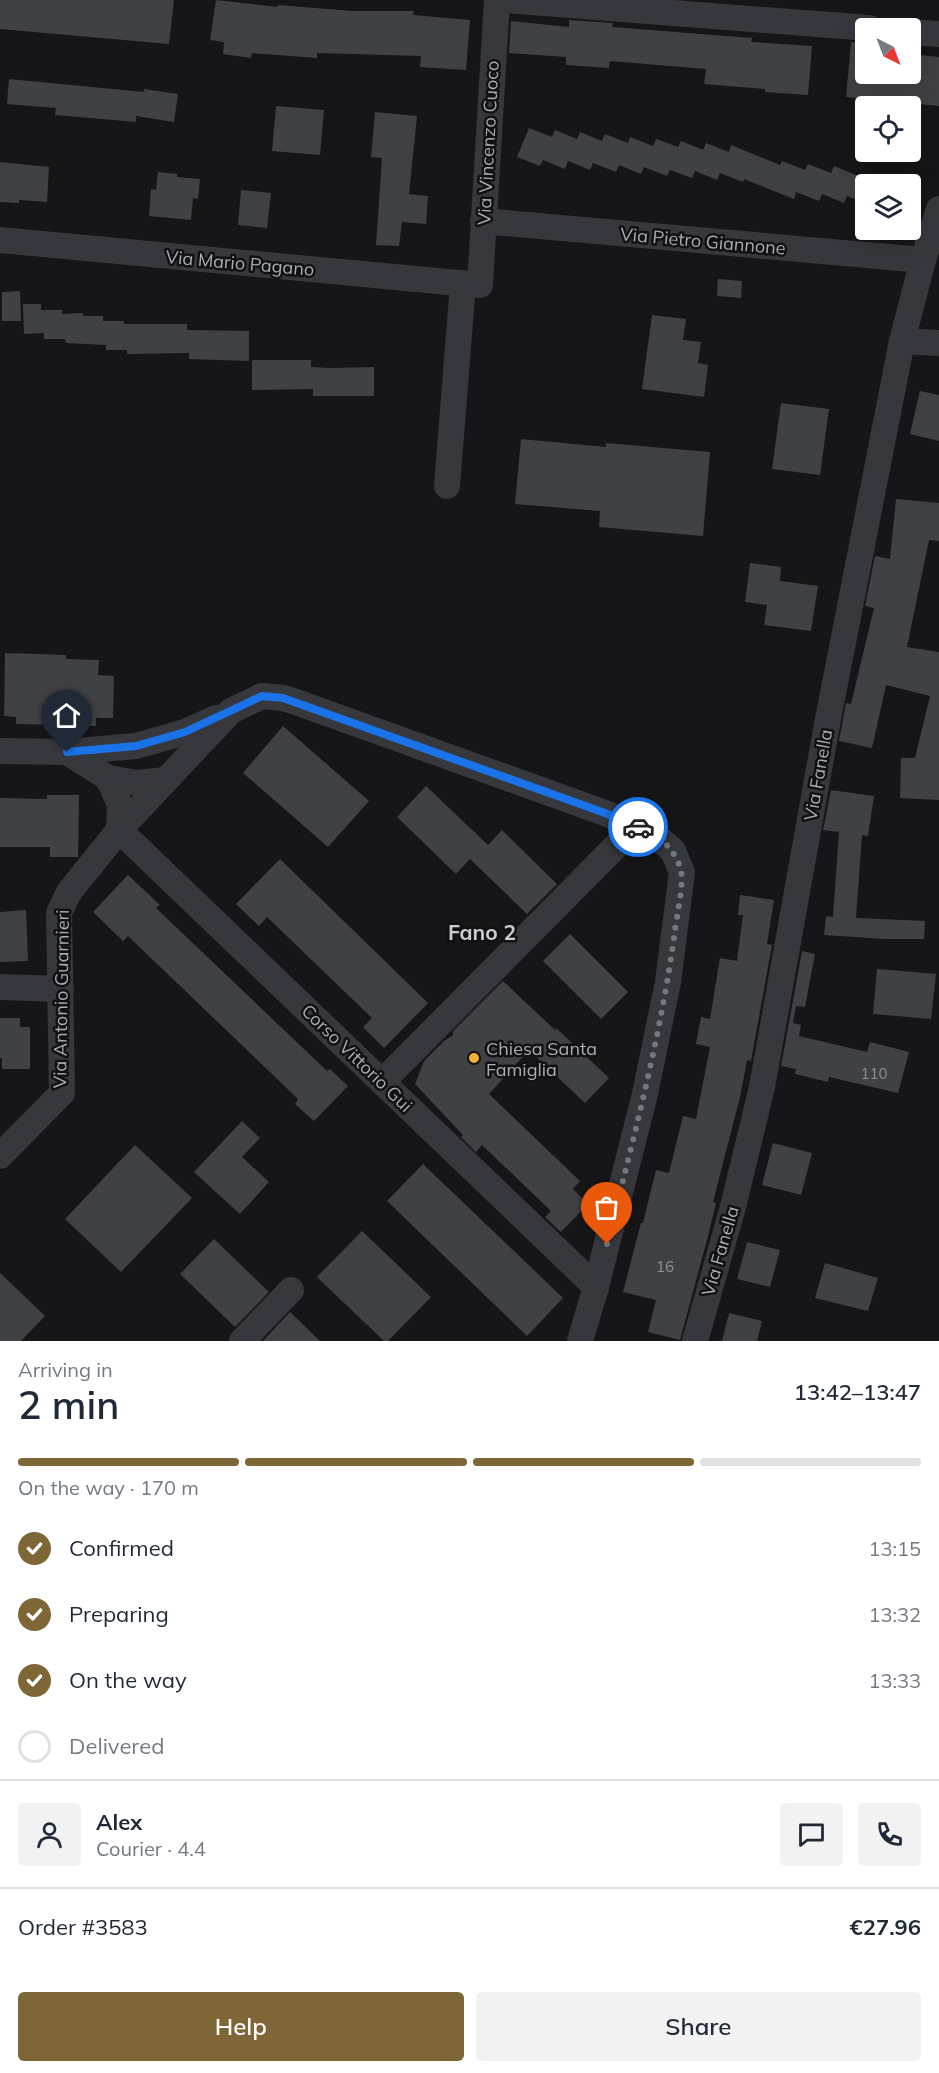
<!DOCTYPE html>
<html lang="en">
<head>
<meta charset="utf-8">
<style>
  body { margin:0; font-family:Mulish,sans-serif; background:#f2f2f3; color:#1f2937; height:100vh; display:flex; flex-direction:column; font-size:22px; white-space:nowrap }
  * { box-sizing:border-box; margin:0 }
  p { font-size:20px; color:#747a83 }
  .icon { flex:none; width:33px; height:33px; fill:none; stroke:currentColor; stroke-width:2; stroke-linecap:round; stroke-linejoin:round }
  .map { position:relative; height:1341px; overflow:hidden }
  .details { display:flex; flex-direction:column; background:#fff; flex:1 }
  .details>* { flex:none }
  .needle { width:39px; rotate:138deg }
  .controls { position:absolute; left:855px; top:18px; display:grid; gap:12px }
  .controls a { display:grid; place-items:center; width:66px; height:66px; border-radius:6px; background:#fff; box-shadow:0 6px 24px #0002; font-size:30px }
  .pin { position:absolute; display:grid; place-items:center; width:51px; height:51px; color:#fff; margin:-62px -26px; border-radius:50% 50% 50% 0; rotate:-45deg; box-shadow:0 0 6px #0007 }
  .pin .icon { rotate:45deg }
  .courier { position:absolute; display:grid; place-items:center; width:60px; height:60px; margin:-30px; border:4px solid #1a73e8; border-radius:50%; background:#fff; color:#222; box-shadow:0 2px 8px #0007 }
  .summary em { font-style:normal; font-weight:600 }
  .summary div { display:flex; flex-direction:column-reverse }
  .summary { display:flex; align-items:center; justify-content:space-between; height:102px; padding:0 18px }
  h1 { font-size:39px; font-weight:600; line-height:45px }
  .bar { display:grid; grid-template-columns:repeat(4,1fr); gap:9px 6px; align-content:center; height:72px; padding:0 18px }
  .bar i { height:8px; border-radius:4px; background:#e0e1e3 }
  .bar .on { background:#7e6636 }
  .bar p { grid-column:span 4 }
  .line { display:flex; align-items:center; gap:15px; padding:0 18px; border-top:2px solid #e0e1e3 }
  .line div { flex:1 }
  .round { display:grid; place-items:center; flex:none; width:63px; height:63px; border-radius:6px; background:#f2f2f3 }
  ol { padding:0 18px; list-style:none }
  li { display:flex; align-items:center; gap:18px; height:66px }
  li p { margin-inline-start:auto }
  li .icon { padding:6px; border-radius:50%; background:#7e6636; color:#fff; stroke-width:4 }
  li:last-child { color:#747a83 }
  li i { width:33px; height:33px; border:3px solid #e0e1e3; border-radius:50% }
  .cta { display:flex; gap:12px; margin-top:auto; padding:12px 18px }
  .cta a { flex:1; height:69px; border-radius:6px; background:#7e6636; color:#fff; font-size:24px; font-weight:600; line-height:69px; text-align:center }
  .cta a+a { background:#f2f2f3; color:#1f2937 }
  .map>svg:first-child { display:block }
  .building { fill:#404145 }
  .lines { fill:none; stroke-linecap:round; stroke-linejoin:round }
  .street { stroke:#37383d; stroke-width:26 }
  .done { stroke:#757880; stroke-width:6; stroke-dasharray:0 10.8 }
  .route { stroke:#1a73e8; stroke-width:8 }
  .poi-dot { fill:#f2b134; stroke:#111113; stroke-width:2 }
  .labels { text-anchor:middle; dominant-baseline:central; stroke-width:5; stroke-linejoin:round; paint-order:stroke }
  .number-label { font-size:15px; fill:#8e929b }
  .street-label { font-size:18px; fill:#a8adb8; stroke:#111113 }
  .poi-label { font-size:18px; fill:#a8adb8; stroke:#111113; text-anchor:start }
  .quarter-label { font-size:21px; font-weight:bold; fill:#c9ccd4; stroke:#111113 }
</style>
</head>
<body>
<div class="map">
<svg width="939" height="1341" viewBox="0 0 939 1341">
  <rect width="100%" height="100%" fill="#161618"/>
  <g class="building">
    <path d="M 0,0 L 174,0 L 169,44 L 0,29 Z"/>
    <path d="M 216,0 L 277,7 L 278,5 L 353,11 L 414,11 L 413,15 L 470,20 L 466,70 L 420,67 L 421,56 L 317,53 L 317,58 L 252,53 L 251,58 L 223,54 L 224,42 L 210,40 Z"/>
    <path d="M 569,20 L 613,23 L 612,27 L 752,38 L 751,42 L 812,46 L 808,95 L 765,92 L 765,89 L 704,84 L 706,69 L 610,61 L 609,68 L 566,65 L 566,57 L 509,53 L 511,21 L 569,27 Z"/>
    <path d="M 851,42 L 866,43 L 866,74 L 910,74 L 910,54 L 939,57 L 939,106 L 846,97 Z"/>
    <path d="M 9,79 L 144,92 L 144,89 L 178,94 L 174,122 L 136,116 L 136,122 L 55,115 L 56,108 L 7,104 Z"/>
    <path d="M 276,106 L 324,110 L 320,155 L 272,151 Z"/>
    <path d="M 375,112 L 417,116 L 409,194 L 428,196 L 426,224 L 402,222 L 399,246 L 376,245 L 382,158 L 371,157 Z"/>
    <path d="M 529,128 L 552,137 L 555,130 L 577,139 L 580,132 L 602,141 L 605,134 L 628,143 L 630,137 L 653,146 L 656,139 L 678,147 L 681,141 L 703,150 L 706,143 L 729,152 L 731,145 L 780,165 L 782,161 L 805,170 L 808,164 L 831,173 L 834,166 L 866,179 L 866,203 L 847,196 L 844,203 L 822,194 L 819,201 L 796,192 L 794,199 L 744,179 L 743,182 L 720,173 L 717,180 L 695,171 L 692,178 L 670,170 L 667,176 L 644,167 L 641,174 L 619,165 L 616,172 L 593,163 L 590,170 L 568,161 L 565,169 L 543,160 L 540,166 L 517,157 Z"/>
    <path d="M 0,162 L 49,167 L 47,202 L 19,200 L 19,203 L 0,202 Z"/>
    <path d="M 158,172 L 177,174 L 177,177 L 200,179 L 198,199 L 193,198 L 191,220 L 149,216 L 151,189 L 156,190 Z"/>
    <path d="M 241,190 L 271,193 L 267,228 L 238,225 Z"/>
    <path d="M 718,279 L 742,281 L 741,298 L 717,296 Z"/>
    <path d="M 20,291 L 21,321 L 2,321 L 2,292 Z"/>
    <path d="M 23,304 L 41,304 L 41,310 L 62,310 L 62,314 L 83,313 L 83,316 L 103,316 L 103,321 L 124,321 L 124,324 L 187,324 L 187,330 L 249,331 L 249,361 L 189,359 L 189,353 L 127,354 L 127,350 L 106,350 L 106,345 L 66,343 L 65,339 L 44,339 L 44,333 L 24,334 Z"/>
    <path d="M 652,315 L 686,319 L 683,340 L 701,342 L 698,363 L 708,365 L 704,397 L 642,389 Z"/>
    <path d="M 252,360 L 311,360 L 311,367 L 331,368 L 374,367 L 374,396 L 313,396 L 313,389 L 252,390 Z"/>
    <path d="M 920,391 L 939,395 L 939,441 L 910,434 Z"/>
    <path d="M 781,403 L 829,409 L 820,475 L 772,469 Z"/>
    <path d="M 521,439 L 606,447 L 606,443 L 710,452 L 703,536 L 599,527 L 600,511 L 515,504 Z"/>
    <path d="M 896,499 L 939,503 L 939,541 L 929,540 L 907,647 L 939,652 L 939,800 L 900,798 L 901,758 L 915,758 L 930,696 L 886,685 L 872,748 L 839,741 L 846,703 L 851,704 L 874,608 L 865,606 L 875,556 L 890,559 Z"/>
    <path d="M 750,563 L 781,567 L 780,581 L 818,586 L 811,631 L 764,625 L 767,605 L 745,602 Z"/>
    <path d="M 5,653 L 66,655 L 66,659 L 99,660 L 98,675 L 114,676 L 113,718 L 96,718 L 96,726 L 16,724 L 16,717 L 4,716 Z"/>
    <path d="M 283,726 L 369,801 L 328,847 L 243,773 Z"/>
    <path d="M 426,786 L 488,845 L 502,830 L 557,884 L 527,914 L 470,859 L 456,874 L 397,817 Z"/>
    <path d="M 831,790 L 874,796 L 868,836 L 862,835 L 856,918 L 925,921 L 924,939 L 885,939 L 824,935 L 826,916 L 833,917 L 839,832 L 823,830 Z"/>
    <path d="M 47,795 L 79,795 L 78,857 L 50,857 L 50,847 L 0,847 L 0,798 L 47,799 Z"/>
    <path d="M 280,859 L 428,1003 L 384,1048 L 363,1027 L 372,1018 L 267,917 L 259,926 L 236,904 Z"/>
    <path d="M 128,875 L 160,905 L 156,908 L 327,1071 L 330,1069 L 348,1086 L 314,1121 L 295,1104 L 298,1099 L 128,936 L 123,941 L 93,912 Z"/>
    <path d="M 740,895 L 774,900 L 767,944 L 772,945 L 751,1061 L 747,1060 L 740,1097 L 713,1202 L 716,1203 L 707,1240 L 680,1340 L 648,1332 L 656,1300 L 623,1292 L 641,1223 L 643,1223 L 656,1170 L 669,1173 L 683,1116 L 696,1119 L 710,1047 L 696,1044 L 701,1017 L 710,1019 L 720,958 L 737,961 L 743,915 L 738,915 Z"/>
    <path d="M 26,910 L 28,961 L 0,962 L 0,912 Z"/>
    <path d="M 570,934 L 628,992 L 601,1019 L 543,961 Z"/>
    <path d="M 802,951 L 815,954 L 805,1007 L 796,1006 L 793,1023 L 801,1025 L 799,1036 L 867,1052 L 870,1042 L 909,1052 L 898,1093 L 829,1077 L 828,1082 L 795,1074 L 796,1069 L 781,1066 Z"/>
    <path d="M 877,969 L 936,974 L 931,1019 L 873,1014 Z"/>
    <path d="M 503,981 L 555,1030 L 556,1028 L 609,1078 L 585,1103 L 529,1050 L 489,1094 L 580,1181 L 573,1189 L 588,1204 L 561,1232 L 545,1217 L 551,1211 L 482,1145 L 476,1152 L 461,1137 L 463,1135 L 415,1084 L 424,1061 L 444,1041 L 453,1035 L 453,1031 Z"/>
    <path d="M 0,1018 L 20,1018 L 20,1027 L 30,1027 L 30,1069 L 2,1069 L 2,1058 L 0,1058 Z"/>
    <path d="M 242,1121 L 260,1138 L 242,1157 L 269,1182 L 240,1214 L 194,1172 Z"/>
    <path d="M 773,1143 L 812,1153 L 801,1195 L 762,1185 Z"/>
    <path d="M 135,1145 L 192,1198 L 121,1272 L 65,1219 Z"/>
    <path d="M 423,1164 L 563,1298 L 527,1336 L 387,1201 Z"/>
    <path d="M 362,1231 L 431,1297 L 388,1341 L 384,1341 L 317,1277 Z"/>
    <path d="M 214,1239 L 269,1292 L 235,1327 L 180,1274 Z"/>
    <path d="M 747,1242 L 780,1250 L 770,1287 L 737,1279 Z"/>
    <path d="M 825,1263 L 878,1278 L 868,1311 L 815,1298 Z"/>
    <path d="M 0,1273 L 45,1316 L 21,1341 L 0,1341 Z"/>
    <path d="M 290,1312 L 320,1341 L 263,1341 Z"/>
    <path d="M 729,1313 L 762,1321 L 757,1341 L 722,1341 Z"/>
  </g>
  <g class="lines">
    <g class="street">
      <path d="M 504,0 L 869,28"/>
      <path d="M 910,32 L 939,34"/>
      <path d="M 483,221 L 923,260"/>
      <path d="M 0,240 L 480,285 L 497,0"/>
      <path d="M 902,341 L 939,343"/>
      <path d="M 447,486 L 463,284"/>
      <path d="M 0,751 L 67,752 L 136,746 L 185,732 L 216,718"/>
      <path d="M 67,752 L 108,778 L 120,805 L 119,830"/>
      <path d="M 108,778 L 137,783 L 166,780"/>
      <path d="M 119,830 L 596,1287"/>
      <path d="M 0,987 L 61,989"/>
      <path d="M 382,1082 L 636,826"/>
      <path d="M 0,1156 L 62,1093 L 59,913 L 69,892 L 119,830 L 231,711 L 262,696 L 283,698 L 296,702 L 605,813 L 653,833 L 673,851 L 682,872 L 668,982 L 645,1094 L 596,1287 L 580,1341"/>
      <path d="M 242,1341 L 291,1290"/>
      <path d="M 695,1341 L 733,1207 L 762,1087 L 828,719 L 902,341 L 923,260 L 939,209"/>
    </g>
  </g>
  <g class="lines">
    <path class="done" d="M 607,1244 C 633,1140 661,1036 675,930 C 677,916 684,882 681,871 C 676,849 658,835 638,827"/>
    <path class="route" d="M 67,752 L 136,746 L 185,732 L 262,696 L 283,698 L 605,813 L 638,827"/>
  </g>
  <circle class="poi-dot" cx="474" cy="1058" r="6"/>
  <g class="labels">
    <g class="number-label">
      <text x="874" y="1073">110</text>
      <text x="665" y="1266">16</text>
    </g>
    <g class="street-label">
      <text transform="translate(488 143) rotate(-87)">Via Vincenzo Cuoco</text>
      <text transform="translate(703 241) rotate(5)">Via Pietro Giannone</text>
      <text transform="translate(240 263) rotate(5)">Via Mario Pagano</text>
      <text transform="translate(818 775) rotate(-80)">Via Fanella</text>
      <text transform="translate(61 999) rotate(-89)">Via Antonio Guarnieri</text>
      <text transform="translate(357 1058) rotate(44)">Corso Vittorio Gui</text>
      <text transform="translate(720 1251) rotate(-74)">Via Fanella</text>
    </g>
    <g class="poi-label">
      <text x="486" y="1048">Chiesa Santa<tspan x="486" dy="21">Famiglia</tspan></text>
    </g>
    <g class="quarter-label">
      <text x="482" y="932">Fano 2</text>
    </g>
  </g>
</svg>
<div class="controls">
<a><svg class="needle" viewBox="-14 -14 28 28"><path d="M0-13l5 13h-10z" fill="#e53935"/><path d="M0 13l5-13h-10z" fill="#747a83"/></svg></a>
<a><svg class="icon" aria-label="locate" viewBox="0 0 24 24"><circle cx="12" cy="12" r="6"/><path d="M12 2v4M12 18v4M2 12h4M18 12h4"/></svg></a>
<a><svg class="icon" aria-label="layers" viewBox="0 0 24 24"><path d="M12 4l9 5-9 5-9-5zM3 14l9 5 9-5"/></svg></a>
</div>
<div class="pin" style="left:607px;top:1244px;background:#ea580c"><svg class="icon" aria-label="bag" viewBox="0 0 24 24"><path d="M5 8h14l-1 12H6zM9 8a3 3 0 0 1 6 0"/></svg></div>
<div class="pin" style="left:67px;top:752px;background:#1f2937"><svg class="icon" aria-label="home" viewBox="0 0 24 24"><path d="M3 11l9-7 9 7M6 9v11h12V9"/></svg></div>
<div class="courier" style="left:638px;top:827px"><svg class="icon" aria-label="car" viewBox="0 0 24 24"><path d="M5 17H2v-5l4-1 3-4h7l3 4 3 1v5h-3M9 17h6M6 11h13"/><circle cx="7" cy="17" r="2"/><circle cx="17" cy="17" r="2"/></svg></div>
</div>
<section class="details">
<div class="summary"><div><h1>2 min</h1><p>Arriving in</p></div><em>13:42–13:47</em></div>
<div class="bar"><i class="on"></i><i class="on"></i><i class="on"></i><i></i><p>On the way · 170 m</p></div>
<ol>
<li><svg class="icon" aria-label="check" viewBox="0 0 24 24"><path d="M5 12l5 5 9-10"/></svg>Confirmed<p>13:15</p></li>
<li><svg class="icon" aria-label="check" viewBox="0 0 24 24"><path d="M5 12l5 5 9-10"/></svg>Preparing<p>13:32</p></li>
<li><svg class="icon" aria-label="check" viewBox="0 0 24 24"><path d="M5 12l5 5 9-10"/></svg>On the way<p>13:33</p></li>
<li><i></i>Delivered</li>
</ol>
<div class="line" style="height:108px"><a class="round"><svg class="icon" aria-label="person" viewBox="0 0 24 24"><circle cx="12" cy="8" r="4"/><path d="M4 21q1-7 8-7t8 7"/></svg></a><div><b>Alex</b><p>Courier · 4.4</p></div><a class="round"><svg class="icon" aria-label="chat" viewBox="0 0 24 24"><path d="M4 5h16v11H9l-5 4z"/></svg></a><a class="round"><svg class="icon" aria-label="phone" viewBox="0 0 24 24"><path d="M5 4h4l2 5-3 2q2 4 5 5l2-3 5 2v4C11 20 4 13 5 4z"/></svg></a></div>
<div class="line" style="height:78px"><div>Order #3583</div><b>€27.96</b></div>
<div class="cta"><a>Help</a><a>Share</a></div>
</section>
</body>
</html>
